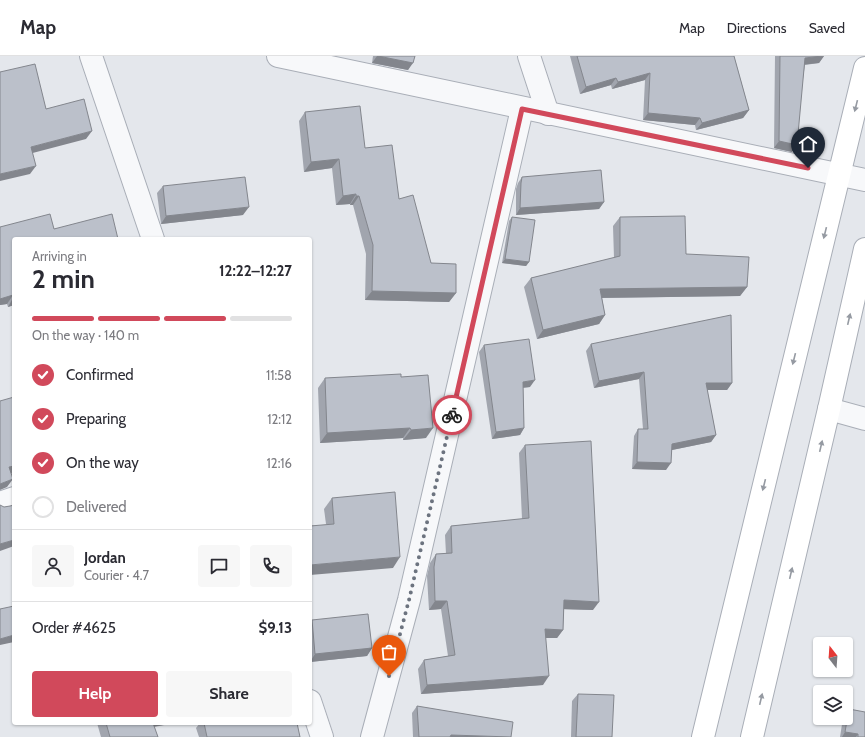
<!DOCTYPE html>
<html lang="en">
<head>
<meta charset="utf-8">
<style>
  body { margin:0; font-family:Cabin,sans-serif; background:#f7f7f7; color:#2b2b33; height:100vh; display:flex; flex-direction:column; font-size:15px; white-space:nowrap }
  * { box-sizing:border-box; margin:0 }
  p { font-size:13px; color:#7c7c81 }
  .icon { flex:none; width:22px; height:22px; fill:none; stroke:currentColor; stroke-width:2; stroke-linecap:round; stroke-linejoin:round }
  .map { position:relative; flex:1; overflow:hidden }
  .drawer { position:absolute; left:12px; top:181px; width:300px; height:488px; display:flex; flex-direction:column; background:#fff; border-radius:4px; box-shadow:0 1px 3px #0004 }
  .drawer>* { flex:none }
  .needle { width:26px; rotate:343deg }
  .tools { position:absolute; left:813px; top:581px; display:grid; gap:8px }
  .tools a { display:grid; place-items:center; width:40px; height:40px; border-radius:4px; background:#fff; box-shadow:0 1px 3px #0004; font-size:20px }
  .pin { position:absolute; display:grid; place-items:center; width:34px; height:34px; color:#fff; margin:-41px -17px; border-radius:50% 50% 50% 0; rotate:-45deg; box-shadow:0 0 4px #0007 }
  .pin .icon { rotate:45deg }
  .courier { position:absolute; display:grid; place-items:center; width:40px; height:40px; margin:-20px; border:3px solid #d1495b; border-radius:50%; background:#fff; color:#222; box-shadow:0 1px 5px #0007 }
  .head em { font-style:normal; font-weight:800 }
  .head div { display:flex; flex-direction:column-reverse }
  .head { display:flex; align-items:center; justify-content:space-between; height:68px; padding:0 20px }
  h1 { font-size:26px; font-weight:800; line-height:30px }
  .bar { display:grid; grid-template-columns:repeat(4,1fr); gap:6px 4px; align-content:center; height:48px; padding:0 20px }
  .bar i { height:5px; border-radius:3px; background:#e1e1e2 }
  .bar .on { background:#d1495b }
  .bar p { grid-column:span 4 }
  .line { display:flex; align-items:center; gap:10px; padding:0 20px; border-top:1px solid #e1e1e2 }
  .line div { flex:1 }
  .round { display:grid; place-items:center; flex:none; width:42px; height:42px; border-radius:4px; background:#f7f7f7 }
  ol { padding:0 20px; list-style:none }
  li { display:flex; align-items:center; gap:12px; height:44px }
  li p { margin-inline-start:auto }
  li .icon { padding:4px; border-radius:50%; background:#d1495b; color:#fff; stroke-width:4 }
  li:last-child { color:#7c7c81 }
  li i { width:22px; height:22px; border:2px solid #e1e1e2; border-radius:50% }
  .cta { display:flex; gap:8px; margin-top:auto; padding:8px 20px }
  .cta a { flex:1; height:46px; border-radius:4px; background:#d1495b; color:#fff; font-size:16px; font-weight:800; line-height:46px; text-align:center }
  .cta a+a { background:#f7f7f7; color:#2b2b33 }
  header { display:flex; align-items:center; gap:24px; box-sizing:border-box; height:56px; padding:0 20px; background:#fff; border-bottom:1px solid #e1e1e2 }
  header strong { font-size:19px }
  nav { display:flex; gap:22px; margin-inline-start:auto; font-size:14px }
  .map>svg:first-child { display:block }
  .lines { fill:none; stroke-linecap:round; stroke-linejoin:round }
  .minor-casing { stroke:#a9aeb7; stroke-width:24 }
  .secondary-casing { stroke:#a9aeb7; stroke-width:24 }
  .minor { stroke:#f7f8fa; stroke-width:22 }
  .secondary { stroke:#fff; stroke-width:22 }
  .wall { fill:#a1a5ae }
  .shaded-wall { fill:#83868d }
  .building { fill:#bbc0ca; stroke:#83868d }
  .oneway { fill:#959aa2 }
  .done { stroke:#6c737f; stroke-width:4; stroke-dasharray:0 7.2 }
  .route { stroke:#d1495b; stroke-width:5 }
</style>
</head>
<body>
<header>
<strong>Map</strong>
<nav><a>Map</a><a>Directions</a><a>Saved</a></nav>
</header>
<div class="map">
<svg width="865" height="681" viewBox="0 0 865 681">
  <rect width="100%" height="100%" fill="#e4e7ec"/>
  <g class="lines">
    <defs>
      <g id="minor">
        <path d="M 91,0 L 153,183"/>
        <path d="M 278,0 L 865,124"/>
        <path d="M 529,0 L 548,58"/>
        <path d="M 829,353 L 865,363"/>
        <path d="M 0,447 L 14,442"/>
        <path d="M 310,645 L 322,681"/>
        <path d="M 372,681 L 409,544 L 522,53"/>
      </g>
      <g id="secondary">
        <path d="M 703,681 L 865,12"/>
        <path d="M 752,681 L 829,353 L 865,193"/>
      </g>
    </defs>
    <use href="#minor" class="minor-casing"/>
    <use href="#secondary" class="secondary-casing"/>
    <use href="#minor" class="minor"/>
    <use href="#secondary" class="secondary"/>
  </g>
  <g class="wall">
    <path d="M 373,0 L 415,0 L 408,14 L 372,7 Z"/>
    <path d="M 570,0 L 734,0 L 749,54 L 743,62 L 696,74 L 695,69 L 643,64 L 645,24 L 612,33 L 611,29 L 580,38 Z"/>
    <path d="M 775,0 L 824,0 L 819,7 L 805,9 L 792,96 L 774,92 Z"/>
    <path d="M 305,56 L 365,92 L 399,143 L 431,207 L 456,237 L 449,246 L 365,244 L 366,198 L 353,149 L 350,149 L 350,148 L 336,149 L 332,112 L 304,116 L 299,65 Z"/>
    <path d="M 522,121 L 604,146 L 599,153 L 516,159 L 516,133 L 518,127 Z"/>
    <path d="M 163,130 L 243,159 L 161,168 L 157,137 Z"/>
    <path d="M 512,161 L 529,206 L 526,210 L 502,207 L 509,165 Z"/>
    <path d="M 620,161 L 686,198 L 747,231 L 740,240 L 602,242 L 605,259 L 599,268 L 537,283 L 524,231 L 531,222 L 614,202 L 613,170 Z"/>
    <path d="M 0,171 L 14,183 L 14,249 L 8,251 L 7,248 L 0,249 Z"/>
    <path d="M 591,288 L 732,327 L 727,334 L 707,334 L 716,379 L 711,386 L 672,394 L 666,414 L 632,413 L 634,380 L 638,373 L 643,373 L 639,323 L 594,332 L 586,295 Z"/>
    <path d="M 484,289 L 530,331 L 523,332 L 524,372 L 520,379 L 492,383 L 479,296 Z"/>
    <path d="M 401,321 L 426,382 L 403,384 L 403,382 L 320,387 L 318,332 L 325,322 Z"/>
    <path d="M 525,389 L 593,554 L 564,553 L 563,574 L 557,582 L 546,582 L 543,629 L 421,638 L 418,613 L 424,604 L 448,600 L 441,553 L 429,554 L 427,520 L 430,507 L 436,498 L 446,498 L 445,479 L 451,470 L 522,463 L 519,397 Z"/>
    <path d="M 332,442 L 393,512 L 326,468 L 324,453 Z"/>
    <path d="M 312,564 L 372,592 L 367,600 L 310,606 L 310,567 Z"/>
    <path d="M 578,638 L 612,681 L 571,681 L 572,645 Z"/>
    <path d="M 417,650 L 511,681 L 413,681 L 412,657 Z"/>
    <path d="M 849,653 L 865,681 L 840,681 L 843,662 L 846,662 L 846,658 Z"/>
    <path d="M 97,667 L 175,667 L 154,671 L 158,681 L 101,681 Z"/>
    <path d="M 200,667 L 298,667 L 297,668 L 300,681 L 199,681 L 196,672 Z"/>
  </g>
  <g class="shaded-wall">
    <path d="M 377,0 L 378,0 L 413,7 L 408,14 L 372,7 Z"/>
    <path d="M 824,0 L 819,7 L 800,9 L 805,2 Z"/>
    <path d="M 650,17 L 645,24 L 612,33 L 618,26 Z"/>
    <path d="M 616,22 L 611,29 L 580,38 L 586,31 Z"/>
    <path d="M 749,54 L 743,62 L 696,74 L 702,67 Z"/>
    <path d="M 648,57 L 700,62 L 695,69 L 643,64 Z"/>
    <path d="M 92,75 L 86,83 L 25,99 L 31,91 Z"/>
    <path d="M 779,85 L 797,89 L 792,96 L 774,92 Z"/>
    <path d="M 339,103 L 332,112 L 304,116 L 311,106 Z"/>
    <path d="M 36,110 L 30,118 L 0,125 L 0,118 Z"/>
    <path d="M 356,138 L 350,148 L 336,149 L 343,140 Z"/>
    <path d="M 356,140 L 359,140 L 353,149 L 350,149 Z"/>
    <path d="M 604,146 L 599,153 L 516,159 L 520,152 Z"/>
    <path d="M 249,151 L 243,159 L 161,168 L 166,160 Z"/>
    <path d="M 505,203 L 529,206 L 526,210 L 502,207 Z"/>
    <path d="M 747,231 L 740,240 L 593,242 L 600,233 Z"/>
    <path d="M 372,235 L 456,237 L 449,246 L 365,244 Z"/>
    <path d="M 13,239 L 7,248 L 0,249 L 0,243 Z"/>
    <path d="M 13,242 L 14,242 L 14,249 L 8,251 Z"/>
    <path d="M 605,259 L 599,268 L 537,283 L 543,274 Z"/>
    <path d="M 644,316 L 639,323 L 594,332 L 599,325 Z"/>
    <path d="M 535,324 L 530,331 L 518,332 L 523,326 Z"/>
    <path d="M 706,327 L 732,327 L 727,334 L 701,334 Z"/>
    <path d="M 410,372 L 403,382 L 320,387 L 327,377 Z"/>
    <path d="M 433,372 L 426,382 L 403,384 L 411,374 Z"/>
    <path d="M 524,372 L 520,379 L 492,383 L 496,376 Z"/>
    <path d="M 716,379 L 711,386 L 667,395 L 672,388 Z"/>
    <path d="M 637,406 L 671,407 L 666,414 L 632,413 Z"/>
    <path d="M 14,410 L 14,417 L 3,419 L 9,411 Z"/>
    <path d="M 13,423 L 7,431 L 0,434 L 0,428 Z"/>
    <path d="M 14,484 L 14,490 L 0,495 L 0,488 Z"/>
    <path d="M 400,501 L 393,512 L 310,519 L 310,509 Z"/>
    <path d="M 564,544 L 599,546 L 593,554 L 558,553 Z"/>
    <path d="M 435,545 L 447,545 L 441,553 L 429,554 Z"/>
    <path d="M 545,573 L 563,574 L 557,582 L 539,582 Z"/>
    <path d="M 14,579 L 14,586 L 0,589 L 0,583 Z"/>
    <path d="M 372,592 L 367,600 L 310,606 L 315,598 Z"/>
    <path d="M 549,620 L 543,629 L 421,638 L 427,629 Z"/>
    <path d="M 149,667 L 175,667 L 145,672 Z"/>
    <path d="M 845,676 L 858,678 L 856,681 L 842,681 Z"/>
    <path d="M 451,679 L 501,681 L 449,681 Z"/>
  </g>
  <g class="building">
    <path d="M 378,0 L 415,0 L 413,7 Z"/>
    <path d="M 577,0 L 734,0 L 749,54 L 702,67 L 700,62 L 648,57 L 650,17 L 618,26 L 616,22 L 586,31 Z"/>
    <path d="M 780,0 L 822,0 L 805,2 L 797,89 L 779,85 Z"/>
    <path d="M 35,8 L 46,53 L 84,43 L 92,75 L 31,91 L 36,110 L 0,118 L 0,16 Z"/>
    <path d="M 360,50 L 365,92 L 392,89 L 399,143 L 413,139 L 431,207 L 456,208 L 456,237 L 372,235 L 373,189 L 359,140 L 356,140 L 356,138 L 343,140 L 339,103 L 311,106 L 305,56 Z"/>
    <path d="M 601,114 L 604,146 L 520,152 L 521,127 L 522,121 Z"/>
    <path d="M 245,121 L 249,151 L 166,160 L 163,130 Z"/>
    <path d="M 50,158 L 54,173 L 112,158 L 118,183 L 14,183 L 14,242 L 13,242 L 13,239 L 0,243 L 0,171 Z"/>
    <path d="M 685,160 L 686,198 L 749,201 L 747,231 L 600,233 L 605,259 L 543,274 L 531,222 L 620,200 L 620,161 Z"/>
    <path d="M 512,161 L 535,164 L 529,206 L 505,203 Z"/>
    <path d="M 731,259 L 732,327 L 706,327 L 716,379 L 672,388 L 671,407 L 637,406 L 638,373 L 648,373 L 644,316 L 599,325 L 591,288 Z"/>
    <path d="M 529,283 L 535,324 L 523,326 L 524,372 L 496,376 L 484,289 Z"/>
    <path d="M 401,318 L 401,321 L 428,319 L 433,372 L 411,374 L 410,372 L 327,377 L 325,322 Z"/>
    <path d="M 14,341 L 14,410 L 9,411 L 13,423 L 0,428 L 0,345 Z"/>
    <path d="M 591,385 L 599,546 L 564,544 L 563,574 L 545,573 L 549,620 L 427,629 L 424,604 L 455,599 L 447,545 L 435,545 L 434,511 L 436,498 L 452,497 L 451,470 L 529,462 L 525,389 Z"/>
    <path d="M 395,436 L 400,501 L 310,509 L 310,470 L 334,468 L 332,442 Z"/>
    <path d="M 0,449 L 4,451 L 10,450 L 14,449 L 14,484 L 0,488 Z"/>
    <path d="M 14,550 L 14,579 L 0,583 L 0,553 Z"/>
    <path d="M 368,558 L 372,592 L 315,598 L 312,564 Z"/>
    <path d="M 578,638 L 614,639 L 612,681 L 576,681 Z"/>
    <path d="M 417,650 L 513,666 L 511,681 L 451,679 L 450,681 L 419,681 Z"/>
    <path d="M 849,653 L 865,656 L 865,681 L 858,681 L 858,678 L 845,676 Z"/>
    <path d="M 106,667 L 153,667 L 158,681 L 110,681 Z"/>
    <path d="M 204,667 L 297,667 L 300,681 L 207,681 Z"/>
  </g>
  <defs><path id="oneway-solid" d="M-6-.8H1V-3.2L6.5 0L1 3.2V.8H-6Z"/></defs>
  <g class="oneway">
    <use href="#oneway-solid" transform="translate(856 50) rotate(104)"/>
    <use href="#oneway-solid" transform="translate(825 177) rotate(104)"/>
    <use href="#oneway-solid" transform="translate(849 263) rotate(-77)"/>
    <use href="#oneway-solid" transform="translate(794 303) rotate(104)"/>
    <use href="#oneway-solid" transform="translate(821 390) rotate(-77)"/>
    <use href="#oneway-solid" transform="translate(764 429) rotate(104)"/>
    <use href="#oneway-solid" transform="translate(791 517) rotate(-77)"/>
    <use href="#oneway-solid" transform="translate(761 643) rotate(-77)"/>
  </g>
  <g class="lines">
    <path class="done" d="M 389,620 L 409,544 L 452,359"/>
    <path class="route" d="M 452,359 L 522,53 L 808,112"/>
  </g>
</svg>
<div class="tools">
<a><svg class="needle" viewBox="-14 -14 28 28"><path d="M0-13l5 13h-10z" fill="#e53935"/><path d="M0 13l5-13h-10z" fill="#7c7c81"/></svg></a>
<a><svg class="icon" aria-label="layers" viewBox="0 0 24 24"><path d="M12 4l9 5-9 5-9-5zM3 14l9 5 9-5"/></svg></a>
</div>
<div class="pin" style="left:389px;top:620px;background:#ea580c"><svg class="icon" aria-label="bag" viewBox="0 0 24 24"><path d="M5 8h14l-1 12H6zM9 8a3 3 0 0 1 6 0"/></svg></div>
<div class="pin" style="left:808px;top:112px;background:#1f2937"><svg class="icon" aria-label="home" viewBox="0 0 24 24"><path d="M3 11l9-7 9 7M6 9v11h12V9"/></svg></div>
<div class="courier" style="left:452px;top:359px"><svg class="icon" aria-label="bike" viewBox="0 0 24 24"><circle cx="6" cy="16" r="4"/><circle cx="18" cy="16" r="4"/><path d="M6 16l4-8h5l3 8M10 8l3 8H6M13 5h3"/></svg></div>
<section class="drawer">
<div class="head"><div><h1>2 min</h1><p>Arriving in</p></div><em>12:22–12:27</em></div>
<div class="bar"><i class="on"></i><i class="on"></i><i class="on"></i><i></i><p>On the way · 140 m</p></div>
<ol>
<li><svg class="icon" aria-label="check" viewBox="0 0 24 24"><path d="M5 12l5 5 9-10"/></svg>Confirmed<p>11:58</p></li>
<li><svg class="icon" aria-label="check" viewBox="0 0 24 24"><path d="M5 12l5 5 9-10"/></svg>Preparing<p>12:12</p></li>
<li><svg class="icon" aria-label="check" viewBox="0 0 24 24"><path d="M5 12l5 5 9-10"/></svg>On the way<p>12:16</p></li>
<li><i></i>Delivered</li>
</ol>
<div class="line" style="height:72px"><a class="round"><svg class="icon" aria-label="person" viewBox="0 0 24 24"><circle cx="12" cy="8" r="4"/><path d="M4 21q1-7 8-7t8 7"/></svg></a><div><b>Jordan</b><p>Courier · 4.7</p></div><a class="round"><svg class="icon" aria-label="chat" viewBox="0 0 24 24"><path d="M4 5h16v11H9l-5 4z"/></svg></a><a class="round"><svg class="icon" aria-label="phone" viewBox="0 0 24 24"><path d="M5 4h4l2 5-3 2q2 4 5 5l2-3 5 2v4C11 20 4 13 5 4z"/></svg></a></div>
<div class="line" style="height:52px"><div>Order #4625</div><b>$9.13</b></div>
<div class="cta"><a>Help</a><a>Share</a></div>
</section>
</div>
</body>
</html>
